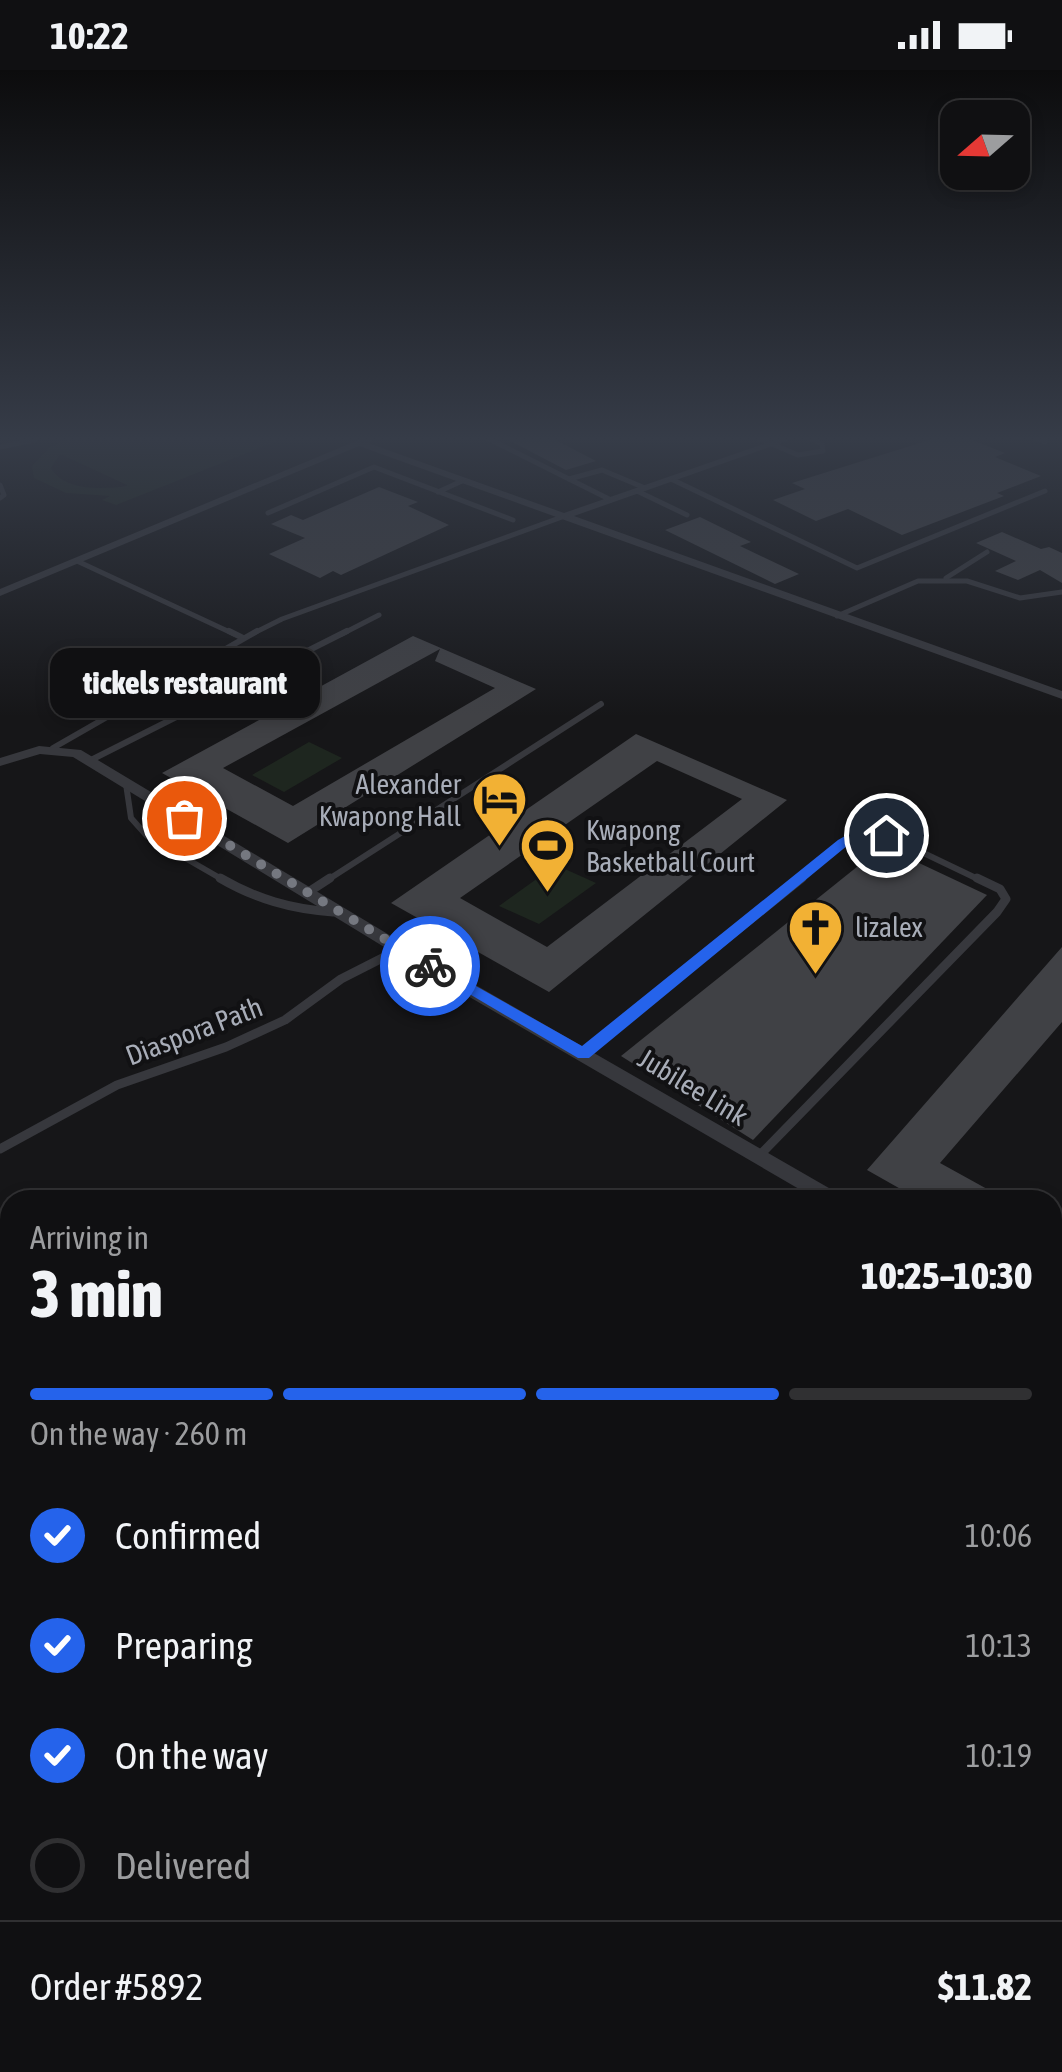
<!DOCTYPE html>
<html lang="en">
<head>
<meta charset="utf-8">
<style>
  body { margin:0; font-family:"Asap Condensed",sans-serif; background:#1e1e20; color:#f1f3f6; height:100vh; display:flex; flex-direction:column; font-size:38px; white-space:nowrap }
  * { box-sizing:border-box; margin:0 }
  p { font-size:32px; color:#9c9d9f }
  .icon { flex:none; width:55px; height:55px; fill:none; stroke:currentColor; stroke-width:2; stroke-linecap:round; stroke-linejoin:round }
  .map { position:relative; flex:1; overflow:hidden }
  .side { position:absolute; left:0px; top:1120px; width:1062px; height:882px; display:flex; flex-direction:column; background:#101012; border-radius:30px 30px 0 0; box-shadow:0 5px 15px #0003,0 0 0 2px #303032 }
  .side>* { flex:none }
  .needle { width:65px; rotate:250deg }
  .fabs { position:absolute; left:940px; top:30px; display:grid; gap:20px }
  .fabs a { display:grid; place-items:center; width:90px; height:90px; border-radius:20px; background:#101012; box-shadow:0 5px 15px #0003,0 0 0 2px #303032; font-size:50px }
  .pin { position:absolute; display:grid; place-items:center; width:85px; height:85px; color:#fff; margin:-42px; border:5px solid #fff; border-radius:50%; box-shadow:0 2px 10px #0007 }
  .courier { position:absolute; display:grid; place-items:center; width:100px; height:100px; margin:-50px; border:8px solid #2563eb; border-radius:50%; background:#fff; color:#222; box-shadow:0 2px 12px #0007 }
  .bubble { position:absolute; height:70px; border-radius:20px; background:#101012; box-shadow:0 5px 15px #0003,0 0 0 2px #303032; font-size:32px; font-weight:800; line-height:70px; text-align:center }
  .headline em { font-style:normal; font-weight:800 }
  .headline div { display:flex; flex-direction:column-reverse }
  .headline { display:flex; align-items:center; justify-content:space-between; height:170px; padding:0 30px }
  h1 { font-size:65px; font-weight:800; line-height:75px }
  .bar { display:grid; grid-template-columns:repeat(4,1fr); gap:15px 10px; align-content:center; height:120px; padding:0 30px }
  .bar i { height:12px; border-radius:8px; background:#303032 }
  .bar .active { background:#2563eb }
  .bar p { grid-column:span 4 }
  .line { display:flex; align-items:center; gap:25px; padding:0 30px; border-top:2px solid #303032 }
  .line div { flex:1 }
  ol { padding:0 30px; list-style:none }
  li { display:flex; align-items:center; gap:30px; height:110px }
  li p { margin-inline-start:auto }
  li .icon { padding:10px; border-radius:50%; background:#2563eb; color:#fff; stroke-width:4 }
  li:last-child { color:#9c9d9f }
  li i { width:55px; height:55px; border:5px solid #303032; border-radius:50% }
  .status { display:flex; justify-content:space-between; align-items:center; height:70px; padding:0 50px; background:#101012; direction:ltr }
  .status svg { height:28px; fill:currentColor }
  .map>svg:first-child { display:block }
  .green { fill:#1e261f; fill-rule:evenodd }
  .building { fill:#404145; fill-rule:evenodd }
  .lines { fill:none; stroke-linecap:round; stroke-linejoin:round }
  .lane-far3 { stroke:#37383d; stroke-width:5 }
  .lane-far2 { stroke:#37383d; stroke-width:6 }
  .lane-far1 { stroke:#37383d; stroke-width:9 }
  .lane { stroke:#37383d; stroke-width:14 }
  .street { fill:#37383d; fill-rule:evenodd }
  .route { fill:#2563eb }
  .done { stroke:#757880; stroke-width:10; stroke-dasharray:0 18 }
  .labels { text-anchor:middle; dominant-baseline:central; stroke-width:8; stroke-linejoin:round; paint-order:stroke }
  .poi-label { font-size:28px; fill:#a8adb8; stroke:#111113; text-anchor:start }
  .street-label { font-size:28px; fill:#a8adb8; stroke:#111113 }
</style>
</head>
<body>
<div class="status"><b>10:22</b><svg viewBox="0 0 49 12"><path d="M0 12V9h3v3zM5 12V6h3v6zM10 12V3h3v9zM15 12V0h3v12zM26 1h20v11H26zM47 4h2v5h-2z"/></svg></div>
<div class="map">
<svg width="1062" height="2002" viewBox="0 0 1062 2002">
  <rect width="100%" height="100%" fill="#161618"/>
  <g class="green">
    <path d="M 76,366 L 290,366 L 116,435 L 102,430 L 110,426 L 66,423 L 34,408 L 32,396 L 50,377 ZM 60,384 L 127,415 L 127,416 C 104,419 65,422 51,398 Z"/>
    <path d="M 309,672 L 342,688 L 284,722 L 252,705 Z"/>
    <path d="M 556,795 L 596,813 L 539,854 L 499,836 Z"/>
  </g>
  <g class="building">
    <path d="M 501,366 L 548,366 L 596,391 L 566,400 Z"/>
    <path d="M 942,366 L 962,366 L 1005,383 L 995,387 L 1041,406 L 997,423 L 1004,426 L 902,465 L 848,439 L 816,451 L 773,430 L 805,419 L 792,413 Z"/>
    <path d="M 379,417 L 418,432 L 408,436 L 449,455 L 341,505 L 333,501 L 320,508 L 269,484 L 305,468 L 271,454 L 291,445 L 303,450 Z"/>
    <path d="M 700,447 L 751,472 L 740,476 L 799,504 L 775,514 L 665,460 Z"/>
    <path d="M 1002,462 L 1041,479 L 1049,477 L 1062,483 L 1062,513 L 1040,500 L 1018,510 L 995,501 L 1016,491 L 976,473 Z"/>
    <path d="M 413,566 L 536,619 L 288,773 L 162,703 ZM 440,579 L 435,591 L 495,618 L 293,736 L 223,698 Z"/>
    <path d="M 636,664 L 787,730 L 549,922 L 391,833 ZM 657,691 L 742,729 L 547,877 L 460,828 Z"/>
    <path d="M 883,776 L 987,825 L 753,1070 L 621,986 Z"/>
    <path d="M 1062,877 L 1062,952 L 940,1093 L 1007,1130 L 920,1130 L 867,1100 Z"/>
  </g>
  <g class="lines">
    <g class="lane-far3">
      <path d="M 483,366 L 611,430"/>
      <path d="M 753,366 L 798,385 L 823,381 L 822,374 L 805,366"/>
      <path d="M 1028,366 L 1045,372"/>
      <path d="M 0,377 L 35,370"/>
      <path d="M 569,409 L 602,400 L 645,418"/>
      <path d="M 671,409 L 857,498 L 1045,421"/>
      <path d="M 0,415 L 4,425 L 0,428"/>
      <path d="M 637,421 L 687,445"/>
      <path d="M 438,422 L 462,411"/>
      <path d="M 268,443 L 374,397 L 513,450"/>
      <path d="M 77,491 L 234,564"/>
      <path d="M 946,508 L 987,482"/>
      <path d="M 837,546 L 918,511 L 967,511 L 1020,528 L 1062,522"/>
      <path d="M 252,564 L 282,549 L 562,447"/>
      <path d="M 342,564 L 379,545"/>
    </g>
    <g class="lane-far2">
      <path d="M 229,561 L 243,568"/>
      <path d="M 53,678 L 257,561"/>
      <path d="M 89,691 L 347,561"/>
      <path d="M 126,714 L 131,748 L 147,766 L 225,811"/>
      <path d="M 326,811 L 601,634"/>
      <path d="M 798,811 L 859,762 L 886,765 L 982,811"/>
    </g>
    <g class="lane-far1">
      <path d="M 220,808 C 256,829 291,839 333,842"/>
      <path d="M 307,823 L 330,808"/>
      <path d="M 583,984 L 802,808"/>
      <path d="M 0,1079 L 117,1015 L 226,977 L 285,950 L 341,909 L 400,879"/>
      <path d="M 758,1087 L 997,842 L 1006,829 L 1000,819 L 977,808"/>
    </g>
    <g class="lane">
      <path d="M 203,2002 L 211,1992"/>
      <path d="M 557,2002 L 558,1992"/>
    </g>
    <g class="street">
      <path d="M 368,366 L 374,369 L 368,373 L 564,443 L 786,366 L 801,366 L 574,446 L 1062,621 L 1062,629 L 359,376 L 0,526 L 0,519 Z"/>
      <path d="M 39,676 L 81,680 L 406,875 L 841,1125 L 844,1130 L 818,1130 L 394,883 L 73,687 L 40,684 L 0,696 L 0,688 Z"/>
      <path d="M 1052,1253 L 1062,1257 L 1062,1276 L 1052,1272 Z"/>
      <path d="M 659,1992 L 720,1992 L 716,2002 L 655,2002 Z"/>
      <path d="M 904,1992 L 963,1992 L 967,2002 L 908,2002 Z"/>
    </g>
  </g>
  <linearGradient id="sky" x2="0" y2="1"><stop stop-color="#0c0c0d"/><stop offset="0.57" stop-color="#363c48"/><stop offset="1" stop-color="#363c48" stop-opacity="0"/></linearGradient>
  <rect width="1062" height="647" fill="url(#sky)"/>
  <path class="route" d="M 859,758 L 893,765 C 880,773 865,764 848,775 L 589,988 L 578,988 L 422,896 L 435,893 L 582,976 L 838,770 Z"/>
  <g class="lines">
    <path class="done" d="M 184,748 L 430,896"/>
  </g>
  <defs>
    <symbol id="hotel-pin" viewBox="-11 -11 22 30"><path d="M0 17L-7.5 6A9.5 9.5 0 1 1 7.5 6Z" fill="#f2b134" stroke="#111113"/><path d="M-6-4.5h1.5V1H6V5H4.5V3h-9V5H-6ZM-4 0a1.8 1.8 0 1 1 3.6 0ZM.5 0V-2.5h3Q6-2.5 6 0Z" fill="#111"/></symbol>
    <symbol id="stadium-pin" viewBox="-11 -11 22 30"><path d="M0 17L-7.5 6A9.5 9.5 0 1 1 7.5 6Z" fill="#f2b134" stroke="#111113"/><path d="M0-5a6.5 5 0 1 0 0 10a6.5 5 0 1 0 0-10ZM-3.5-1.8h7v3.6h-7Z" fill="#111"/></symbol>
    <symbol id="church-pin" viewBox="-11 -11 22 30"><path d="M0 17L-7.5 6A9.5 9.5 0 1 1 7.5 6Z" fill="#f2b134" stroke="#111113"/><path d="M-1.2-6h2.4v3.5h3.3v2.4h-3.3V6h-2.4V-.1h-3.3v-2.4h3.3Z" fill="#111"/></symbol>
  </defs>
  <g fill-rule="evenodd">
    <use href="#hotel-pin" x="468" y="698" width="63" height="86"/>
    <use href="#stadium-pin" x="516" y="744" width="63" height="86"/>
    <use href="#church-pin" x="784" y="826" width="63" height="86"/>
  </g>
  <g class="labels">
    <g class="poi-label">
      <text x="461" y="714" text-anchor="end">Alexander<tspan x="461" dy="32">Kwapong Hall</tspan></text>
      <text x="586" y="760">Kwapong<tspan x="586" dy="32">Basketball Court</tspan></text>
      <text x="855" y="857">lizalex</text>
    </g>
    <g class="street-label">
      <text transform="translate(194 961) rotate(-21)">Diaspora Path</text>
      <text transform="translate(693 1017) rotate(31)">Jubilee Link</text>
    </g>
  </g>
</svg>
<div class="fabs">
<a><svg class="needle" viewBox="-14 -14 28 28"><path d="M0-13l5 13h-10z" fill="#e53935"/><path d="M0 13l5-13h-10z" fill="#9c9d9f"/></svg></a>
</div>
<div class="pin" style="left:184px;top:748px;background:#ea580c"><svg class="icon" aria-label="bag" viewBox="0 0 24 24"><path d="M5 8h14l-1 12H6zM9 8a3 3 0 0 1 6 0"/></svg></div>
<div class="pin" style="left:886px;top:765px;background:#1f2937"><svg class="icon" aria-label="home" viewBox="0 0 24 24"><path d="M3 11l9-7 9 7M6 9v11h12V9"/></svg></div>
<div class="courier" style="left:430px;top:896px"><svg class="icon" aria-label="bike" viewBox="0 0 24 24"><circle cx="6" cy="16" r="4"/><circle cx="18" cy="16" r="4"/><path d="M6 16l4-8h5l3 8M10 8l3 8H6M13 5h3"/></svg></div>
<div class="bubble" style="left:50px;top:578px;width:270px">tickels restaurant</div>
<section class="side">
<div class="headline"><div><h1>3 min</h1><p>Arriving in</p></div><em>10:25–10:30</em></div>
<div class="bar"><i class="active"></i><i class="active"></i><i class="active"></i><i></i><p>On the way · 260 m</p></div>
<ol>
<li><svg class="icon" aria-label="check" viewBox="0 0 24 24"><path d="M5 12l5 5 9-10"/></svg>Confirmed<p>10:06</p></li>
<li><svg class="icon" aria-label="check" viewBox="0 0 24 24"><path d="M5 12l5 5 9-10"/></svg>Preparing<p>10:13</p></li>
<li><svg class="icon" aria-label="check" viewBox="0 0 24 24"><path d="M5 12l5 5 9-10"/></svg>On the way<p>10:19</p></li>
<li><i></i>Delivered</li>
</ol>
<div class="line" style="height:130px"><div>Order #5892</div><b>$11.82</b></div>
</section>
</div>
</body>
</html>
